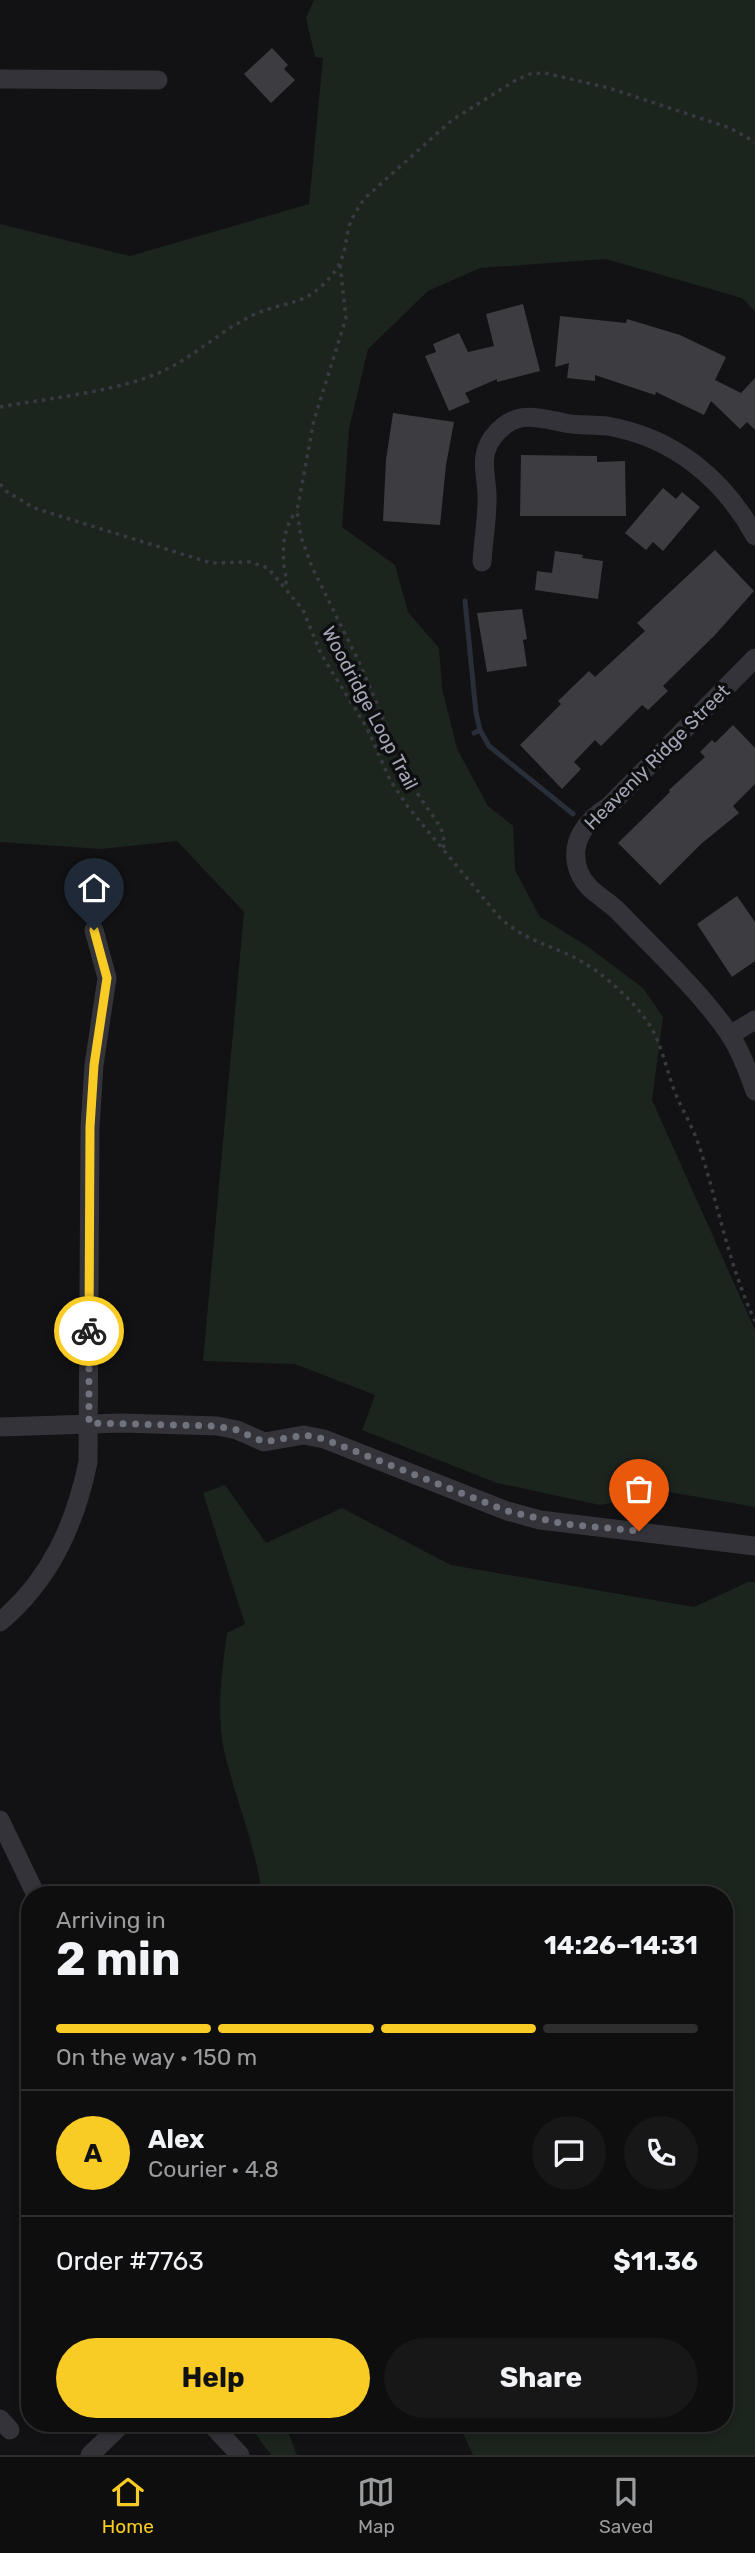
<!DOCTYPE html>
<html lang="en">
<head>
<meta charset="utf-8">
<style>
  body { margin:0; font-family:Rubik,sans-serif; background:#171718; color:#f1f3f6; height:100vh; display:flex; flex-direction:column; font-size:26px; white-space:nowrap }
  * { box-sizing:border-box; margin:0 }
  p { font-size:23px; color:#9b9c9e }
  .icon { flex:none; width:38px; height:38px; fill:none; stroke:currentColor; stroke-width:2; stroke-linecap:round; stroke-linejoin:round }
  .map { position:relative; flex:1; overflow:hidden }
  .sheet { position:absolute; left:21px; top:1886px; width:712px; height:546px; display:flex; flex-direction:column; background:#0e0e0f; border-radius:28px; box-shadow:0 4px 10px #0003,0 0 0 2px #2e2e2f }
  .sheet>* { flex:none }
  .pin { position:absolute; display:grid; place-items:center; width:60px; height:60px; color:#fff; margin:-72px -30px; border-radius:50% 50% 50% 0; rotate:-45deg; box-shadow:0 0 7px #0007 }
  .pin .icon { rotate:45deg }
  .courier { position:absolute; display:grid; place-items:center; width:70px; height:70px; margin:-35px; border:5px solid #f9cc25; border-radius:50%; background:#fff; color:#222; box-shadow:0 2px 9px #0007 }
  .summary em { font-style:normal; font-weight:700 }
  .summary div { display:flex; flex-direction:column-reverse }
  .summary { display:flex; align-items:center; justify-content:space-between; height:119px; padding:0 35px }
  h1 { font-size:46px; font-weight:700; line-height:52px }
  .bar { display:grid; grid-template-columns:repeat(4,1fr); gap:10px 7px; align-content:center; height:84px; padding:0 35px }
  .bar i { height:9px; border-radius:5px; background:#2e2e2f }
  .bar .active { background:#f9cc25 }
  .bar p { grid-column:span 4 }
  .line { display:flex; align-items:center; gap:18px; padding:0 35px; border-top:2px solid #2e2e2f }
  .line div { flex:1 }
  .round { display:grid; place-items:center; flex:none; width:74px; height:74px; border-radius:37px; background:#171718 }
  .primary-button { display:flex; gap:14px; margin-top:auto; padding:14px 35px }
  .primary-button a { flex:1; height:80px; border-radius:42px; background:#f9cc25; color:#111; font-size:28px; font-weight:700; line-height:80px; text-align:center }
  .primary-button a+a { background:#171718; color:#f1f3f6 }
  .tabs { display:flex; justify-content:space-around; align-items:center; height:98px; border-top:2px solid #2e2e2f; background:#0e0e0f; font-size:19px; color:#9b9c9e }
  .tabs a { display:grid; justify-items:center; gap:4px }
  .tabs .active { color:#f9cc25 }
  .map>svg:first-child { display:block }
  .green { fill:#1c241e }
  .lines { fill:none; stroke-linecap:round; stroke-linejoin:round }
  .stream { stroke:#282f38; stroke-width:5 }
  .building { fill:#3c3c41 }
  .path { stroke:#393a40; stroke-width:3.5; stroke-dasharray:3.5 5; stroke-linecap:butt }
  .minor { stroke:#333339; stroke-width:19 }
  .done { stroke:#70727d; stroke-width:7; stroke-dasharray:0 12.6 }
  .route { stroke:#f9cc25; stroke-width:9 }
  .labels { text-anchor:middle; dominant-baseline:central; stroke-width:7; stroke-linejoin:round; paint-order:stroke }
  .street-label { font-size:19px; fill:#a3a6b5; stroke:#0e0d0f }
</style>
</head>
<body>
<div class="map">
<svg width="755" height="2455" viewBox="0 0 755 2455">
  <rect width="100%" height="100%" fill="#121214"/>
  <g class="green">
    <path d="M 314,0 L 755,0 L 755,311 L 742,298 L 606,259 L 480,268 L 428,291 L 368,349 L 349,429 L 342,527 L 395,565 L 408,612 L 439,648 L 442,688 L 457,749 L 488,806 L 513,826 L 515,870 L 540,917 L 587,946 L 643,988 L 663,1017 L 652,1100 L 755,1330 L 755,1507 L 669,1492 L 600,1505 L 497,1483 L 362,1430 L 375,1395 L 295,1364 L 203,1361 L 244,912 L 177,841 L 101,849 L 0,842 L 0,224 L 130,256 L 309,204 L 323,58 L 315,57 L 306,18 Z"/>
    <path d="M 225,1485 L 266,1543 L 342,1508 L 451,1565 L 694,1607 L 748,1582 L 755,1582 L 755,2455 L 473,2455 L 459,2424 L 724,2424 L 724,1895 L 262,1895 C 256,1845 235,1799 224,1750 C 216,1712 222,1671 227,1633 L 245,1624 L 203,1493 Z"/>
    <path d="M 248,2424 L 285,2424 L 297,2455 L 271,2455 Z"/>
  </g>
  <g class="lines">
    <g class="stream">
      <path d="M 465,601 L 476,713 L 480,730"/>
      <path d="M 474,733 L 480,730 L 489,746 L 573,814"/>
    </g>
  </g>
  <g class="building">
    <path d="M 272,48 L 288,65 L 284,69 L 295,80 L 271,103 L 244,74 Z"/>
    <path d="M 523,304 L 540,371 L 497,382 L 497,379 L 465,393 L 470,402 L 449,411 L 425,356 L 436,352 L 433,344 L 459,333 L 468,352 L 494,346 L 486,314 Z"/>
    <path d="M 560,316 L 626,323 L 627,319 L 680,335 L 726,357 L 715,380 L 741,393 L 755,378 L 755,430 L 747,422 L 740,429 L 711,401 L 704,415 L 656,392 L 655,395 L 595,375 L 595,381 L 567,378 L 569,363 L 555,367 Z"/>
    <path d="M 393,413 L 454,422 L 446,465 L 440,525 L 383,521 L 386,460 Z"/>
    <path d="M 521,455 L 597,456 L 597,462 L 625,461 L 626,516 L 520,516 Z"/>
    <path d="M 663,488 L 676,499 L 682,492 L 700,507 L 663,551 L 653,542 L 646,550 L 625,533 Z"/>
    <path d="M 715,550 L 754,591 L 715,635 L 663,686 L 668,691 L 648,710 L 642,705 L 601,746 L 595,740 L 574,762 L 581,769 L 562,789 L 520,745 L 561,704 L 558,701 L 589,671 L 595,677 L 645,631 L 637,623 Z"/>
    <path d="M 555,551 L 583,555 L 582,558 L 603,561 L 598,599 L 535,590 L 537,571 L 552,573 Z"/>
    <path d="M 522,609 L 527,639 L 523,640 L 527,666 L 487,672 L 477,613 Z"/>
    <path d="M 733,725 L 755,748 L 755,784 L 733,806 L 739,813 L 701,844 L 660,885 L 618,843 L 670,792 L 669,790 L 705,757 L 700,752 L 712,740 L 715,743 Z"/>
    <path d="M 737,896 L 755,922 L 755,961 L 732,977 L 697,924 Z"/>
  </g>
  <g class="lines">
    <g class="path">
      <path d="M 340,265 L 346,318 L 314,420 L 297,511 L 301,537 L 312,567 L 359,662 L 411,784 L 441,828 L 445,845 L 442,848"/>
      <path d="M 0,407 C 49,398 124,391 167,369 C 197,354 222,330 253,315 C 287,300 306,307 332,275 C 344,261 345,247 348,230 C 351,218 358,208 365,198 L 452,120 L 516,80 L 530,74 L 545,73 L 609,88 L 730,128 L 755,142"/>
      <path d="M 0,484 L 6,491 L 34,508 L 211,563 L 250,562 L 268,568 L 303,610 L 321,654 L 367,728 L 390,780 L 408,807 L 500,918 C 520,936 541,943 565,953 C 593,965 621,989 640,1012 C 660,1035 664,1062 674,1090 C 681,1108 692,1125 698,1143 C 718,1202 728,1264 755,1321"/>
      <path d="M 285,584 L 287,581 C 281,559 281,528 297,511"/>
    </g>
    <g class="minor">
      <path d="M 0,79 L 158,80"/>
      <path d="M 482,562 C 483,540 488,516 487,494 C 486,473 479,456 493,437 C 515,409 535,417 565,423 C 578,426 593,424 607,426 C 673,437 724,479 755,536"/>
      <path d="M 755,658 L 609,806 C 586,820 568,843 579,872 C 587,892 606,898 620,913 C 656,951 698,989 728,1032 C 740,1049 748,1071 755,1091"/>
      <path d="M 730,1035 L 755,1020"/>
      <path d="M 0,1427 L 122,1423 L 217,1426 L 237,1430 L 264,1442 L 304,1435 L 324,1439 L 507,1511 L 540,1520 L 755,1546"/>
      <path d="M 0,1622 C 50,1580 75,1525 88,1462 L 90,1127 L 94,1065 L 107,978 L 94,930"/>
      <path d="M 0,1820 L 36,1895"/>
      <path d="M 0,2419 L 10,2430"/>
      <path d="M 211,2424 L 240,2455"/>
      <path d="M 90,2455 L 122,2424"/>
    </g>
  </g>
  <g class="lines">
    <path class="done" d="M 89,1331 L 89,1423 L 216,1426 L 237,1430 L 264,1442 L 304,1435 L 324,1439 L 507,1511 L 564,1524 L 639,1531"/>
    <path class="route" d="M 89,1331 L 90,1127 L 94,1065 L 107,978 L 94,930"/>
  </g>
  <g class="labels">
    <g class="street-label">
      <text transform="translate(370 708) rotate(62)">Woodridge Loop Trail</text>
      <text transform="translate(657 757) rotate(-45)">Heavenly Ridge Street</text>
    </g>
  </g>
</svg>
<div class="pin" style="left:639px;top:1531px;background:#ea580c"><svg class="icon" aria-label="bag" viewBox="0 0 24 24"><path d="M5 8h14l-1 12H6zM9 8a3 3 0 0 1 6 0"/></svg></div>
<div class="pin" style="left:94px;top:930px;background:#1f2937"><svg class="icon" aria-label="home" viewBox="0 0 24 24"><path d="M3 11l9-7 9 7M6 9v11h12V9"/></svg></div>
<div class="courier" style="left:89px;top:1331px"><svg class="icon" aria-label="bike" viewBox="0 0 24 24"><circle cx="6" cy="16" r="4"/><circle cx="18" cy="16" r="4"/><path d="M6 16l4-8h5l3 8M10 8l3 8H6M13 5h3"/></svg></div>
<section class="sheet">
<div class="summary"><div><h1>2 min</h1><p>Arriving in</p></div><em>14:26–14:31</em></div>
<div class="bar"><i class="active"></i><i class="active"></i><i class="active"></i><i></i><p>On the way · 150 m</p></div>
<div class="line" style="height:126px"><b class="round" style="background:#f9cc25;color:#111">A</b><div><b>Alex</b><p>Courier · 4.8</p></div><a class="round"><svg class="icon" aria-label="chat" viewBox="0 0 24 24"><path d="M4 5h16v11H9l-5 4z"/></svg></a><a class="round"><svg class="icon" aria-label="phone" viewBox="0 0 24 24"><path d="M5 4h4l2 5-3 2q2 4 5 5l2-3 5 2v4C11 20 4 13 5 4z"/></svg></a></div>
<div class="line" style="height:91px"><div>Order #7763</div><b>$11.36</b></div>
<div class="primary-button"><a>Help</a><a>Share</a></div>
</section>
</div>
<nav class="tabs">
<a class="active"><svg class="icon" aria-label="home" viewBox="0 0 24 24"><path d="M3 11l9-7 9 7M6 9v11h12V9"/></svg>Home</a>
<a><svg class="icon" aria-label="map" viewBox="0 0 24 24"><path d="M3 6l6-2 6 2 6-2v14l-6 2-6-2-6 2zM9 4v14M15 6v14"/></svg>Map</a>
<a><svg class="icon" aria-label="saved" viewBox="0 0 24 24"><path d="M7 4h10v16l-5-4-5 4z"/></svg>Saved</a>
</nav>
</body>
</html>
